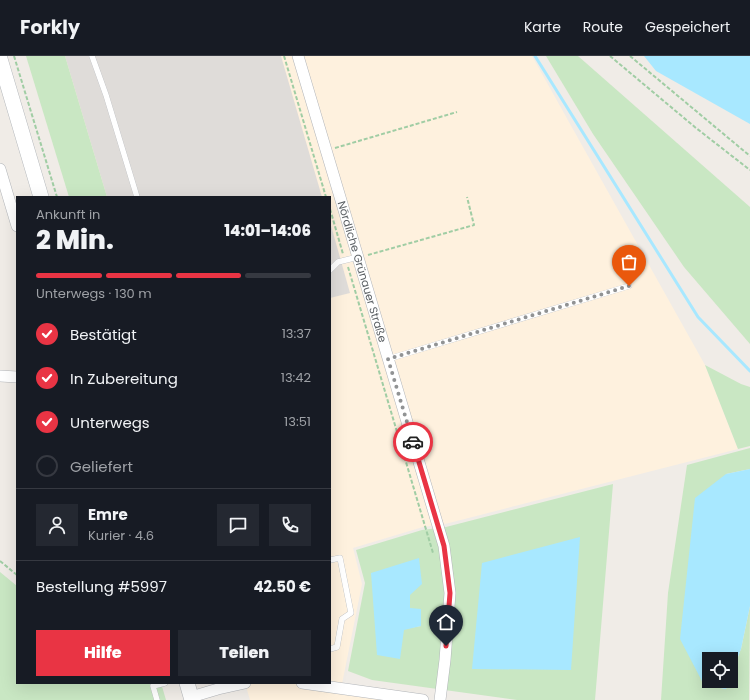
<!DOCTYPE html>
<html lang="de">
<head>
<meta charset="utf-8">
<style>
  body { margin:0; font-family:Poppins,sans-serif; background:#242831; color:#f1f3f6; height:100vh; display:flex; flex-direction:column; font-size:15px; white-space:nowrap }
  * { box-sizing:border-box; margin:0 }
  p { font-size:13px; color:#9ea1a6 }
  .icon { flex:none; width:22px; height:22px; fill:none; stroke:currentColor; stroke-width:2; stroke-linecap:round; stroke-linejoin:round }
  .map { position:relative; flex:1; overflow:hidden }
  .drawer { position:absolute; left:16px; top:140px; width:315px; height:488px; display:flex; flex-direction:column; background:#171b24; border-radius:0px; box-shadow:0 4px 16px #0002 }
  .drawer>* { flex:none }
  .fabs { position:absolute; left:702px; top:596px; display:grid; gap:8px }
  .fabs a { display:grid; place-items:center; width:36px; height:36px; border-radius:0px; background:#171b24; box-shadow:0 4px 16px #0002; font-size:20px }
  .pin { position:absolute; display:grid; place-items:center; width:34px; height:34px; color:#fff; margin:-41px -17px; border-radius:50% 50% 50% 0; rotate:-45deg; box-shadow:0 0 4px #0007 }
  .pin .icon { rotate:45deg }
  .courier { position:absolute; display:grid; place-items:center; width:40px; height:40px; margin:-20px; border:3px solid #e93444; border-radius:50%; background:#fff; color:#222; box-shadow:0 1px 5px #0007 }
  .summary em { font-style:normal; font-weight:800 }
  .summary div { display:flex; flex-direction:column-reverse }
  .summary { display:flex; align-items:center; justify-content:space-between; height:68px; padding:0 20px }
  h1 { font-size:26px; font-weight:800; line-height:30px }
  .bar { display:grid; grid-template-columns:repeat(4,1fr); gap:6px 4px; align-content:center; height:48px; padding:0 20px }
  .bar i { height:5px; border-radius:3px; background:#363941 }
  .bar .on { background:#e93444 }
  .bar p { grid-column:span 4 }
  .line { display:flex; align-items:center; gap:10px; padding:0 20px; border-top:1px solid #363941 }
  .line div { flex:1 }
  .round { display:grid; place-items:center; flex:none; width:42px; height:42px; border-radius:0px; background:#242831 }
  ol { padding:0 20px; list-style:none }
  li { display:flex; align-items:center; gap:12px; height:44px }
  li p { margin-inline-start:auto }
  li .icon { padding:4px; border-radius:50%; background:#e93444; color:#fff; stroke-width:4 }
  li:last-child { color:#9ea1a6 }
  li i { width:22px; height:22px; border:2px solid #363941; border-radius:50% }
  .cta { display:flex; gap:8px; margin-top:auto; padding:8px 20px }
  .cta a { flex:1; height:46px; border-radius:0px; background:#e93444; color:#fff; font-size:16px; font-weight:800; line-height:46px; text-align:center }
  .cta a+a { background:#242831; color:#f1f3f6 }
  header { display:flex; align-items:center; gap:24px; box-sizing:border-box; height:56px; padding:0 20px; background:#171b24; border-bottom:1px solid #363941 }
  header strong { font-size:19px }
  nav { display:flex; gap:22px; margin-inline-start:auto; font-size:14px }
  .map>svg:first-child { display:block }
  .commercial { fill:#fef1de }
  .industrial { fill:#dfdcd9 }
  .green { fill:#c9e7c3; fill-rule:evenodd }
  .water { fill:#a8e8ff }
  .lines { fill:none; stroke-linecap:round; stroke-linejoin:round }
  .stream { stroke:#a8e8ff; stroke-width:3 }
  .lane-casing { stroke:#b2b5b9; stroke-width:6 }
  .street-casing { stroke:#b2b5b9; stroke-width:12 }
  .secondary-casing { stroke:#b3b7bb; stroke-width:16 }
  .path { stroke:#a0cda4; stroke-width:2; stroke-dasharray:4 2; stroke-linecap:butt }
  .lane { stroke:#fff; stroke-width:5.5 }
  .street { stroke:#fff; stroke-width:11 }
  .secondary { stroke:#fff; stroke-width:15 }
  .done { stroke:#919394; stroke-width:4; stroke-dasharray:0 7.2 }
  .route { stroke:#e93444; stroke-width:5 }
  .labels { text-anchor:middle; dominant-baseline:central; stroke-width:3; stroke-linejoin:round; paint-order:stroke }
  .street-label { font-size:11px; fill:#5e6367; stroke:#fff }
</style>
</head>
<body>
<header>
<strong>Forkly</strong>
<nav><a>Karte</a><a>Route</a><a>Gespeichert</a></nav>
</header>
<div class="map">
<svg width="750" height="644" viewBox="0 0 750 644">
  <rect width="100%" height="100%" fill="#f0ece7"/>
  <path class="commercial" d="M 65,0 L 532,0 L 705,309 L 738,393 L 445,468 L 423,471 L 353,492 L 362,528 L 340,638 L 388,644 L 250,644 L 245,627 L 330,627 L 330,141 L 107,141 Z"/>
  <g class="industrial">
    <path d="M 65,0 L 281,0 L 322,141 L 107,141 Z"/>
    <path d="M 330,166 L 350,237 L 330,242 Z"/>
  </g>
  <g class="green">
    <path d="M 26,0 L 65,0 L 107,141 L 69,141 Z"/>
    <path d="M 546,0 L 578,0 L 750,151 L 750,288 L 684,211 L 593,78 Z"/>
    <path d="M 705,309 L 741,328 L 750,331 L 750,390 L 738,393 Z"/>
    <path d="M 750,392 L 750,413 L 726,418 L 704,629 L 726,633 L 729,625 L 731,625 L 731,619 L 741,593 L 750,550 L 749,644 L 661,644 L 668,537 L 687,409 Z"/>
    <path d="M 613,428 L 595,644 L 517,644 L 372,624 L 348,615 L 365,527 L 356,494 L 422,474 L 446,471 ZM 371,517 L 410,540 L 410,552 L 421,570 L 404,573 Z"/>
    <path d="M 0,516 L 17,530 L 17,627 L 161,627 L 166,644 L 0,644 Z"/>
  </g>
  <g class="water">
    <path d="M 644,0 L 750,0 L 750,68 L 656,15 Z"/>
    <path d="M 750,413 L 750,550 L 741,593 L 731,619 L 731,603 L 709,603 L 709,625 L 729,625 L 726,633 L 704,629 L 680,583 L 695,442 L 726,418 Z"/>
    <path d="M 580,481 L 571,614 L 472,613 L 482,507 Z"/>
    <path d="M 419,502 L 422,528 L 410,539 L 410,552 L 421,553 L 421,570 L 404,574 L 400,603 L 377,599 L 371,517 Z"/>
  </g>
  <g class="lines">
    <path class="stream" d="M 535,0 L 698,261 L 750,315"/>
    <defs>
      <g id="lane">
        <path d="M 92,0 L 106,39 L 137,141"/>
        <path d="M 330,214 L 338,206 L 358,201"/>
        <path d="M 388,303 L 629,230"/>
        <path d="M 330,504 L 340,502 L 351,557 L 342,563 L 337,591 L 330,593"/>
        <path d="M 157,644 L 153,630 L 165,627"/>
      </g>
      <g id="street">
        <path id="s1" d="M 298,0 L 444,490 L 450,537 L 445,604 L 440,644"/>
        <path d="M 0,113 L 17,170"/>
        <path d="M 0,320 L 17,321"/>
        <path d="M 302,627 L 423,644"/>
        <path d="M 191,641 L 218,633 L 245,627"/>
      </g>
      <g id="secondary">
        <path d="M 0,3 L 41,141"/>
        <path d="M 187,627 L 192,644"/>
      </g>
    </defs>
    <use href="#lane" class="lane-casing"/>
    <use href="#street" class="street-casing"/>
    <use href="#secondary" class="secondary-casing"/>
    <g class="path">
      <path d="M 14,0 L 57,141"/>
      <path d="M 284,0 L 326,141"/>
      <path d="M 610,0 L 696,72 L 750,114"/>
      <path d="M 630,0 L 750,100"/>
      <path d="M 335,92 L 457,56"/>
      <path d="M 330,153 L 343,198"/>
      <path d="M 368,199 L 474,169 L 467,141"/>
      <path d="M 348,211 L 433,497"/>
      <path d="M 0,505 L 17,519"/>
    </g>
    <use href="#lane" class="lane"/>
    <use href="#street" class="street"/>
    <use href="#secondary" class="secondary"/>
  </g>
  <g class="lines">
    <path class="done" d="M 413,386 L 388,303 L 629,230"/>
    <path class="route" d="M 413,386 L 444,490 L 450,537 L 446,590"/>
  </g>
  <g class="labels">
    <g class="street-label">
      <text stroke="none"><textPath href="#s1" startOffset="225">Nördliche Grünauer Straße</textPath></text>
    </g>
  </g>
</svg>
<div class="fabs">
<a><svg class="icon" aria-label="locate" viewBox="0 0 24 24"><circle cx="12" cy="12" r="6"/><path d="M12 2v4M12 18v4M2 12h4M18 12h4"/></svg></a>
</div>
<div class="pin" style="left:629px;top:230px;background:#ea580c"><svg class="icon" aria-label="bag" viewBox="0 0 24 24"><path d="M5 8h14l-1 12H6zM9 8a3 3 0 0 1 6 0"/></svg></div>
<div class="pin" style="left:446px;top:590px;background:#1f2937"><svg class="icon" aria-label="home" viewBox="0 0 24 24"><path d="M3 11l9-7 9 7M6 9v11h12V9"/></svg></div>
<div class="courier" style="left:413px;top:386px"><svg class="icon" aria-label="car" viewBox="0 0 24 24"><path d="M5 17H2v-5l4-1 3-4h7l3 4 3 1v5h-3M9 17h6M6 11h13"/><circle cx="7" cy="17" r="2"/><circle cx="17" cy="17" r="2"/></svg></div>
<section class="drawer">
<div class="summary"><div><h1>2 Min.</h1><p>Ankunft in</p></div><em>14:01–14:06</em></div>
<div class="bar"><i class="on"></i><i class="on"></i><i class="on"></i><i></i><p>Unterwegs · 130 m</p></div>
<ol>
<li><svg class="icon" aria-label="check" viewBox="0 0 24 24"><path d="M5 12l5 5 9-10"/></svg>Bestätigt<p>13:37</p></li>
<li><svg class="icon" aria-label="check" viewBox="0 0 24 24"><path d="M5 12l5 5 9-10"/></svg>In Zubereitung<p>13:42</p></li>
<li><svg class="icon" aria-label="check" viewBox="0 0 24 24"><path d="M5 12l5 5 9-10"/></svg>Unterwegs<p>13:51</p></li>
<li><i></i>Geliefert</li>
</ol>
<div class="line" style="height:72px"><a class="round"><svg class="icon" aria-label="person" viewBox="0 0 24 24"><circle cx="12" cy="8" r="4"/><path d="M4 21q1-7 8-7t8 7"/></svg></a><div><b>Emre</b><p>Kurier · 4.6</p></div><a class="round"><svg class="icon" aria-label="chat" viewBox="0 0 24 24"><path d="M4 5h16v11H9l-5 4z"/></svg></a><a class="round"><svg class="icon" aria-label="phone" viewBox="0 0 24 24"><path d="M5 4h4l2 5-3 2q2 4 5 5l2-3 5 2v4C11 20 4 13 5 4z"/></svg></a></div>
<div class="line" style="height:52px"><div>Bestellung #5997</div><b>42.50 €</b></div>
<div class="cta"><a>Hilfe</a><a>Teilen</a></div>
</section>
</div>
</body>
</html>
